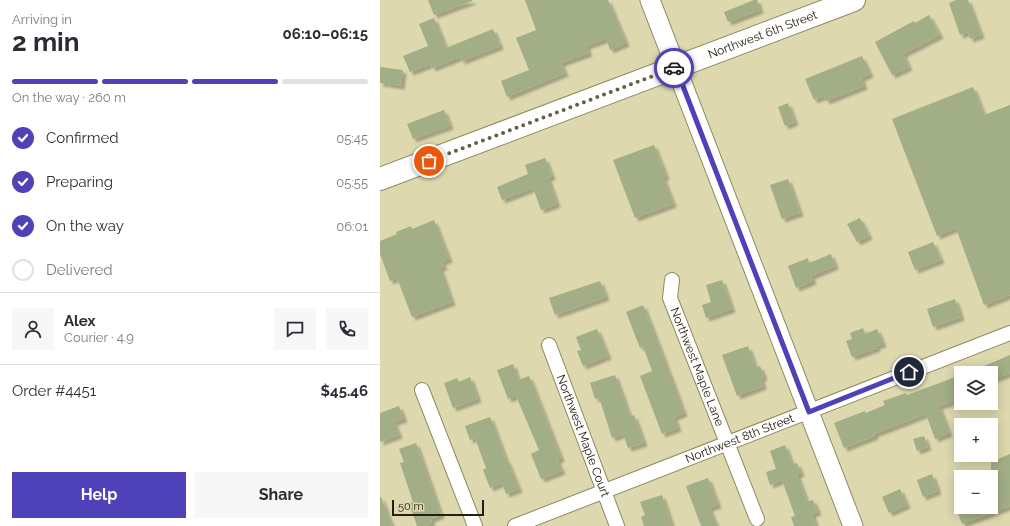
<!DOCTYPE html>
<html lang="en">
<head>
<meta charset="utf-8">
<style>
  body { margin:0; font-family:Raleway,sans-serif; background:#f7f7f7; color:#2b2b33; height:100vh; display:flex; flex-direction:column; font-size:15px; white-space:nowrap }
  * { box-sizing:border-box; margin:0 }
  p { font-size:13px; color:#7c7c81 }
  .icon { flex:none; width:22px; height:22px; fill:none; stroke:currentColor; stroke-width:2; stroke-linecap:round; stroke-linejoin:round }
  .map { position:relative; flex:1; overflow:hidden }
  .panel { display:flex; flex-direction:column; background:#fff; width:380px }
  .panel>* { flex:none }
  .controls { position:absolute; left:574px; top:366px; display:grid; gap:8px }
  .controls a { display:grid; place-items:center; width:44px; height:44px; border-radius:0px; background:#fff; box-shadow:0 2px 10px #0003; font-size:20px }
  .scale { position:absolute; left:12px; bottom:10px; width:92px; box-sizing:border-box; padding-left:4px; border:2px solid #22200f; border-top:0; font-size:11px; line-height:14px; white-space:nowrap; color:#22200f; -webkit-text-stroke:3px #ddd8ad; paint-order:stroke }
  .pin { position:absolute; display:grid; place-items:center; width:34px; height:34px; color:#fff; margin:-17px; border:2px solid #fff; border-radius:50%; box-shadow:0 1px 4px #0007 }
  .courier { position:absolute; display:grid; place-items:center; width:40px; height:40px; margin:-20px; border:3px solid #4f41b8; border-radius:50%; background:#fff; color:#222; box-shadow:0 1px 5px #0007 }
  .headline em { font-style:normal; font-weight:700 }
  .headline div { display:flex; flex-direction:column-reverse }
  .headline { display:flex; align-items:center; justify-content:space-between; height:68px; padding:0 12px }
  h1 { font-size:26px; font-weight:700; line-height:30px }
  .bar { display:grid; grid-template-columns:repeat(4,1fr); gap:6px 4px; align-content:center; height:48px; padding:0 12px }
  .bar i { height:5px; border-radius:3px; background:#e1e1e2 }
  .bar .selected { background:#4f41b8 }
  .bar p { grid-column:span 4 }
  .line { display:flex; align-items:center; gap:10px; padding:0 12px; border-top:1px solid #e1e1e2 }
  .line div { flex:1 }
  .round { display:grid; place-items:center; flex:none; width:42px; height:42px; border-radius:0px; background:#f7f7f7 }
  ol { padding:0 12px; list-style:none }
  li { display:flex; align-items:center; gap:12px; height:44px }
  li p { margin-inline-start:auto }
  li .icon { padding:4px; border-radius:50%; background:#4f41b8; color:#fff; stroke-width:4 }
  li:last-child { color:#7c7c81 }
  li i { width:22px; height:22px; border:2px solid #e1e1e2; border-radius:50% }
  .cta { display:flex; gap:8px; margin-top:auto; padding:8px 12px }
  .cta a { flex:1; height:46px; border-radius:0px; background:#4f41b8; color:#fff; font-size:16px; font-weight:700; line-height:46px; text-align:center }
  .cta a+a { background:#f7f7f7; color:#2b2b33 }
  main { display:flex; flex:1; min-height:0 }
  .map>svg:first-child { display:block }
  .building { fill:#a2ae86; filter:url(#shadow) }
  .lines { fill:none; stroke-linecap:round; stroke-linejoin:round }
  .minor-casing { stroke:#8f8a61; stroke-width:16 }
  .secondary-casing { stroke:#8f8a61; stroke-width:21 }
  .primary-casing { stroke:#8f8a61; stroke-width:24 }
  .minor { stroke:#fff; stroke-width:14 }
  .secondary { stroke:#fff; stroke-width:19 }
  .primary { stroke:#fff; stroke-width:22 }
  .done { stroke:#636046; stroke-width:4; stroke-dasharray:0 7.2 }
  .route { stroke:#4f41b8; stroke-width:5 }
  .labels { text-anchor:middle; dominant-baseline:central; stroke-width:3.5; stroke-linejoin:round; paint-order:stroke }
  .street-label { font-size:12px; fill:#22200f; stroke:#ddd8ad }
</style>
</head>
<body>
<main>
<section class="panel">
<div class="headline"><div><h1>2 min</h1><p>Arriving in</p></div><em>06:10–06:15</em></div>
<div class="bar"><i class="selected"></i><i class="selected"></i><i class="selected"></i><i></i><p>On the way · 260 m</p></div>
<ol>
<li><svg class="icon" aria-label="check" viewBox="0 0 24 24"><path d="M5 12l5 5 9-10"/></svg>Confirmed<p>05:45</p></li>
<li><svg class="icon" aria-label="check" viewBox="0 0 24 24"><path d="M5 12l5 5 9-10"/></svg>Preparing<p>05:55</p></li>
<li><svg class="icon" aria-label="check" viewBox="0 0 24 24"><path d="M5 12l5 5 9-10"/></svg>On the way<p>06:01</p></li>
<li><i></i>Delivered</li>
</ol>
<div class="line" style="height:72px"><a class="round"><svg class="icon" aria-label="person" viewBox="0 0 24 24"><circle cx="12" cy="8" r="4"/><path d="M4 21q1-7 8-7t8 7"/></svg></a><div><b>Alex</b><p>Courier · 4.9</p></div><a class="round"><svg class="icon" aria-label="chat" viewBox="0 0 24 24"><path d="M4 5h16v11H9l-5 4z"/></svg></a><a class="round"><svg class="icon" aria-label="phone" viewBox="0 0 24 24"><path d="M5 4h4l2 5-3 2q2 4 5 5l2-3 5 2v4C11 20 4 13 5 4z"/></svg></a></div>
<div class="line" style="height:52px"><div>Order #4451</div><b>$45.46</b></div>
<div class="cta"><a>Help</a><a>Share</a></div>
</section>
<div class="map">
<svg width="630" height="526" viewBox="0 0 630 526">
  <defs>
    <filter id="shadow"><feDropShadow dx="3.5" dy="3.5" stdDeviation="1" flood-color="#0004"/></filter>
  </defs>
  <rect width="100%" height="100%" fill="#ddd8ad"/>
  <g class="building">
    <path d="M 48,0 L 92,0 L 92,1 L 54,15 Z"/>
    <path d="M 145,0 L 228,0 L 246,43 L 230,50 L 226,39 L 206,46 L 209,53 L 181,63 L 185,73 L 127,97 L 121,81 L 149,70 L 136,38 L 156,30 Z"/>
    <path d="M 374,0 L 377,0 L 380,10 L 348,22 L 344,12 Z"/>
    <path d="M 576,0 L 588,0 L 601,35 L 590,39 L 588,32 L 580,35 L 569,3 Z"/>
    <path d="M 549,15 L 560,35 L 523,54 L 529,67 L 512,75 L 495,42 L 534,21 L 535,23 Z"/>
    <path d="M 54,18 L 66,48 L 113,29 L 120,46 L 82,61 L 80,57 L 52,68 L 51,64 L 30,72 L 23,56 L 48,46 L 39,24 Z"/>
    <path d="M 482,56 L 490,74 L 481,78 L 484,86 L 446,101 L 444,96 L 434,100 L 425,79 Z"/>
    <path d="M 0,67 L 23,70 L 21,86 L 0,83 Z"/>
    <path d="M 593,87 L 604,115 L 630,105 L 630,295 L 604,305 L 576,228 L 557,236 L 512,119 Z"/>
    <path d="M 408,103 L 415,122 L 405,126 L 398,107 Z"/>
    <path d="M 64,110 L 70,126 L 33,139 L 27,124 Z"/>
    <path d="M 274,145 L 286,176 L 283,177 L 293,204 L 255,218 L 233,160 Z"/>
    <path d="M 165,158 L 172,176 L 168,178 L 177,204 L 161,210 L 153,188 L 122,200 L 117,187 L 148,174 L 145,165 Z"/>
    <path d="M 408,179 L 420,213 L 402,219 L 390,185 Z"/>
    <path d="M 480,218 L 489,236 L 477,242 L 467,224 Z"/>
    <path d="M 54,220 L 69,259 L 62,262 L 64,267 L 60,268 L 72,302 L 32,317 L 17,278 L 10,281 L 0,254 L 0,241 L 17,234 L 16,232 L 31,226 L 32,229 Z"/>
    <path d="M 553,242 L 561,260 L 535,270 L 528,252 Z"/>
    <path d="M 451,254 L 455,266 L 431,276 L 433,281 L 416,288 L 408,266 L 428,258 L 429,263 Z"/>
    <path d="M 342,280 L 352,309 L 326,318 L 322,305 L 331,302 L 326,285 Z"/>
    <path d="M 220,281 L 226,297 L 175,315 L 169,298 Z"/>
    <path d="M 575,299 L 581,317 L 553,327 L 547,309 Z"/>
    <path d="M 263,305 L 277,341 L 304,413 L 294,417 L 298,428 L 282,434 L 260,376 L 272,371 L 263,346 L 260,348 L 246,312 Z"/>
    <path d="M 483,328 L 485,334 L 497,329 L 503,344 L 496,346 L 497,348 L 472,357 L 466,341 L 472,339 L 470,333 Z"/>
    <path d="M 217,329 L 228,356 L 203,366 L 197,351 L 201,350 L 196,337 Z"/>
    <path d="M 368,346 L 376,368 L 380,366 L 384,377 L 381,378 L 383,386 L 357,396 L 342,355 Z"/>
    <path d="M 630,355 L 630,373 L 611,380 L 611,373 L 588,373 Z"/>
    <path d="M 133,364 L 138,380 L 149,376 L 181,458 L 177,460 L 182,471 L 161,479 L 151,454 L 159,450 L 136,396 L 128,399 L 117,370 Z"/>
    <path d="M 235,375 L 250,417 L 254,415 L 264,443 L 248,448 L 243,434 L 232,438 L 219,397 L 215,399 L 210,383 Z"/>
    <path d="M 581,375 L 581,399 L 559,406 L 569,433 L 555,439 L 546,414 L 494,434 L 495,436 L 464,448 L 454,423 L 485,411 L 486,413 L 505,405 L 503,401 L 526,393 L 527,395 Z"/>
    <path d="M 90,377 L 98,399 L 73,408 L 64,383 L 77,378 L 79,382 Z"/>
    <path d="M 19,406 L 24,419 L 14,422 L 19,435 L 0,442 L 0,413 Z"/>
    <path d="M 110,417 L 126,460 L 127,460 L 139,489 L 126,494 L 122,483 L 110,488 L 103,470 L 106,468 L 95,438 L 90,440 L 85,426 Z"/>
    <path d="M 544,436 L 548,447 L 537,451 L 533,439 Z"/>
    <path d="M 36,443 L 61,515 L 51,519 L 52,523 L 44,526 L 37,526 L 29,503 L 33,502 L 20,463 L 24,462 L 19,449 Z"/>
    <path d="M 405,445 L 412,464 L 417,463 L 421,473 L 417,475 L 427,502 L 433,500 L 438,512 L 432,514 L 436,526 L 414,526 L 411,517 L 415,516 L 402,480 L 390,485 L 386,472 L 396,469 L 390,451 Z"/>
    <path d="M 630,454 L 630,506 L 582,524 L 576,507 L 611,507 L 611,462 Z"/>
    <path d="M 552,474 L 558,491 L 543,497 L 537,480 Z"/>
    <path d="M 328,478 L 338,505 L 329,508 L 337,526 L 321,526 L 306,486 Z"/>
    <path d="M 520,489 L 527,505 L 509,513 L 502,497 Z"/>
    <path d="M 282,495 L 292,526 L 264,526 L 261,517 L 265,515 L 260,502 Z"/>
    <path d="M 0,497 L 1,497 L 12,526 L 0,526 Z"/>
  </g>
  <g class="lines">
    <defs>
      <g id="minor">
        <path id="s1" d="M 292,280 L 290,298 L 377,519"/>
        <path id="s2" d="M 169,345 L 237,526"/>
        <path d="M 42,390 L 95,526"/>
        <path id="s3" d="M 135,526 L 630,333"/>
      </g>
      <path id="secondary" d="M 270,0 L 473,526"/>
      <g id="primary">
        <path id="s4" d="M 0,179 L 474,0"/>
      </g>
    </defs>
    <use href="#minor" class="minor-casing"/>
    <use href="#secondary" class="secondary-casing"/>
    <use href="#primary" class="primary-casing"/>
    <use href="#minor" class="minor"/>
    <use href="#secondary" class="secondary"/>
    <use href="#primary" class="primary"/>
  </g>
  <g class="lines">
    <path class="done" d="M 49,161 L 294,68"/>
    <path class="route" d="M 294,68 L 296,68 L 429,412 L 529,372"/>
  </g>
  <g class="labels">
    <g class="street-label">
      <text stroke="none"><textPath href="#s4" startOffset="409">Northwest 6th Street</textPath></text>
      <text stroke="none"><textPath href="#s1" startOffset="92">Northwest Maple Lane</textPath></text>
      <text stroke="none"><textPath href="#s2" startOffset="97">Northwest Maple Court</textPath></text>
      <text stroke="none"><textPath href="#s3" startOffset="241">Northwest 8th Street</textPath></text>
    </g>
  </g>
</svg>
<div class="controls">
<a><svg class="icon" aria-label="layers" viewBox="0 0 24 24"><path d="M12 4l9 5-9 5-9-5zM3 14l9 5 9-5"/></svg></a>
<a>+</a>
<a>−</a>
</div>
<div class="scale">50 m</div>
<div class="pin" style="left:49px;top:161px;background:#ea580c"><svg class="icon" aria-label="bag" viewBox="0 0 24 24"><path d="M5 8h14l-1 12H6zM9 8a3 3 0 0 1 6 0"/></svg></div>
<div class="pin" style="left:529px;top:372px;background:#1f2937"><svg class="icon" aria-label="home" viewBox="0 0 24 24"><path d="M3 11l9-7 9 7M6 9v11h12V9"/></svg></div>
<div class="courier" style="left:294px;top:68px"><svg class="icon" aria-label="car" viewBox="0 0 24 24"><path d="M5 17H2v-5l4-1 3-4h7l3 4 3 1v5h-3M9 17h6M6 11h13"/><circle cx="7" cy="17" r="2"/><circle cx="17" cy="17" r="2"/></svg></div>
</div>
</main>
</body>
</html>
